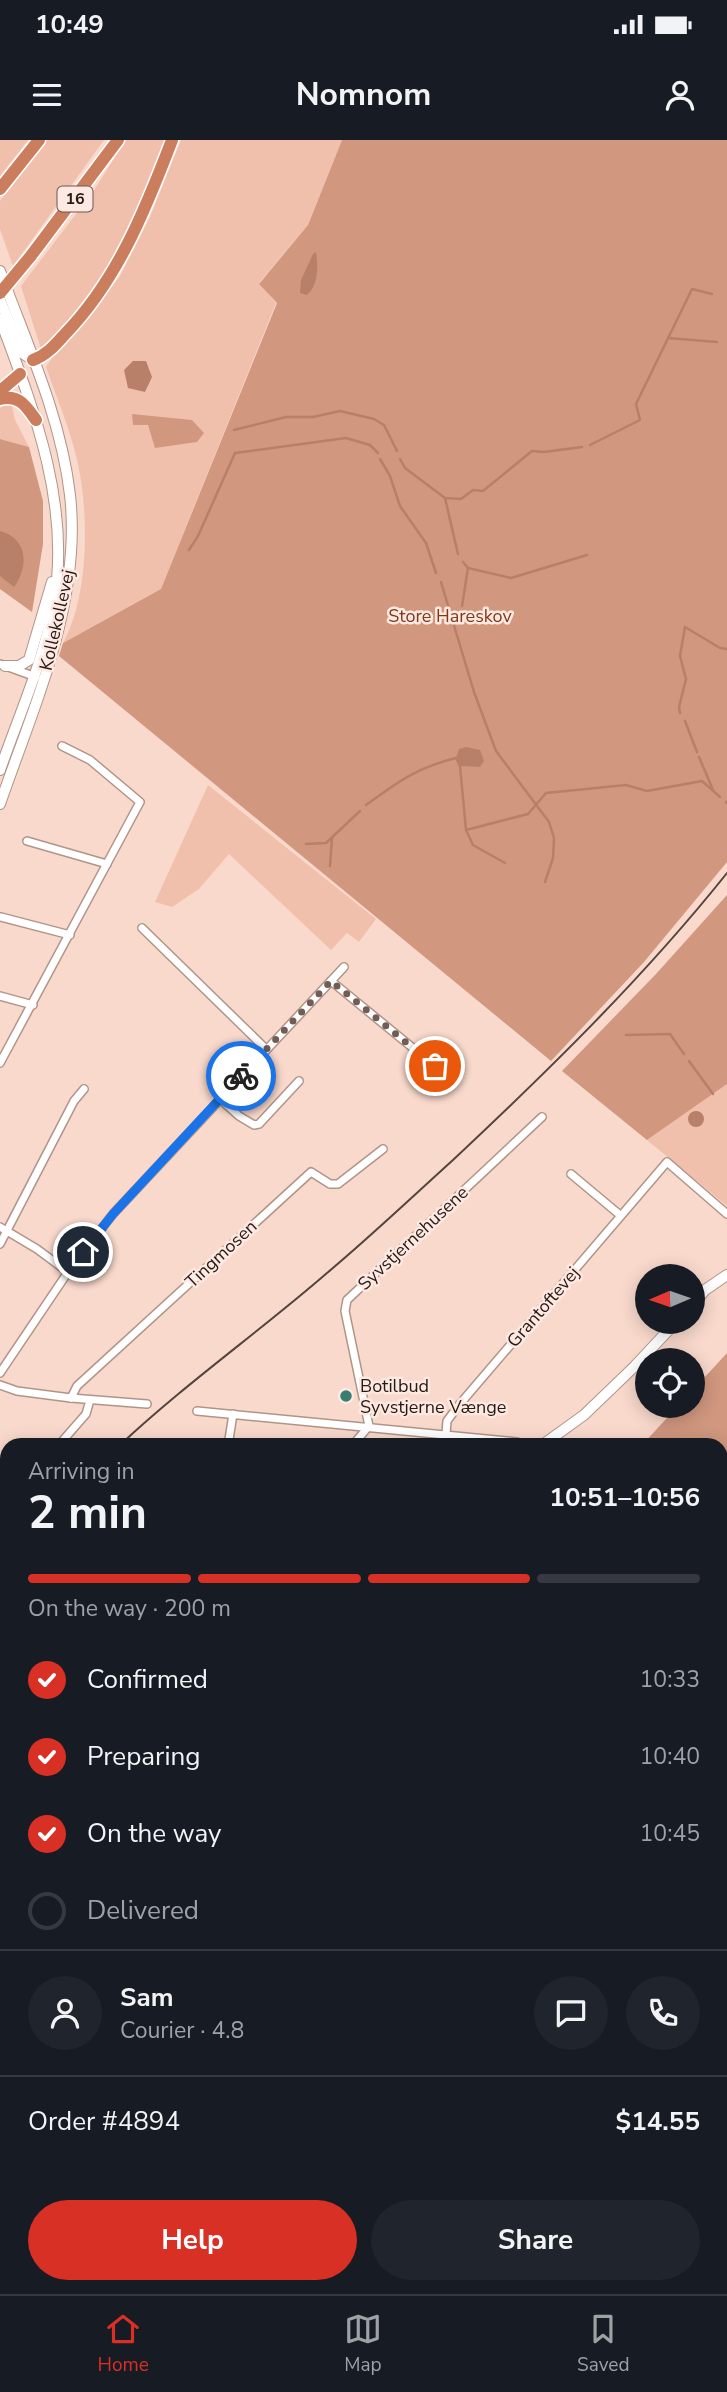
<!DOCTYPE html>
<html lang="en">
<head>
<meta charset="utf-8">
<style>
  body { margin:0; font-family:"Nunito Sans",sans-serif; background:#20242c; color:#f1f3f6; height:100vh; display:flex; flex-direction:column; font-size:26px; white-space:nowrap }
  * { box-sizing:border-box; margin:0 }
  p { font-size:23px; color:#9ea1a6 }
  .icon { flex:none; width:38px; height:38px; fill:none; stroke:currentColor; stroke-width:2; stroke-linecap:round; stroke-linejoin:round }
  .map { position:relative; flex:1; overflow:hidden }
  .details { position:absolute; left:0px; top:1298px; width:728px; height:856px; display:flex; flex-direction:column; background:#171b24; border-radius:21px 21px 0 0; box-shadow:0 4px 18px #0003 }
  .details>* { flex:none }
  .needle { width:46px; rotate:268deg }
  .buttons { position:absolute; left:635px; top:1124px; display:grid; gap:14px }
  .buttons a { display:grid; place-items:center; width:70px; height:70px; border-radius:50%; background:#171b24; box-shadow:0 4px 18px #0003; font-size:35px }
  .pin { position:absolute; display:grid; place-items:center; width:60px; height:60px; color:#fff; margin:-30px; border:4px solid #fff; border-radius:50%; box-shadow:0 2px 7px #0007 }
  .courier { position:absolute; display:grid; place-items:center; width:70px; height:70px; margin:-35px; border:5px solid #1a73e8; border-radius:50%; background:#fff; color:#222; box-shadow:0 2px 9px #0007 }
  .overview em { font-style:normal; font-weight:700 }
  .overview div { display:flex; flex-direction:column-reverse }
  .overview { display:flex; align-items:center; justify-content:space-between; height:119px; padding:0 28px }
  h1 { font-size:46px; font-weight:700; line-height:52px }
  .bar { display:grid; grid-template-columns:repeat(4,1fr); gap:10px 7px; align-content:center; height:84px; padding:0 28px }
  .bar i { height:9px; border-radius:5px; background:#363941 }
  .bar .on { background:#d93025 }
  .bar p { grid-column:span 4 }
  .line { display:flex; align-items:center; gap:18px; padding:0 28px; border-top:2px solid #363941 }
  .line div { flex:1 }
  .round { display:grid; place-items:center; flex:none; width:74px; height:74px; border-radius:37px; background:#20242c }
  ol { padding:0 28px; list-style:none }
  li { display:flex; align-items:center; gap:21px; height:77px }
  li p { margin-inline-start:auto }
  li .icon { padding:7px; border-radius:50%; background:#d93025; color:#fff; stroke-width:4 }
  li:last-child { color:#9ea1a6 }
  li i { width:38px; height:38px; border:4px solid #363941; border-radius:50% }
  .button { display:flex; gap:14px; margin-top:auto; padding:14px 28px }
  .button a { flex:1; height:80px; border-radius:42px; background:#d93025; color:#fff; font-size:28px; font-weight:700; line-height:80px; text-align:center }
  .button a+a { background:#20242c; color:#f1f3f6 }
  .status { display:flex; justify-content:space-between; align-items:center; height:49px; padding:0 35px; background:#171b24; direction:ltr }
  .status svg { height:19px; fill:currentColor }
  header { display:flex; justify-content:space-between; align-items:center; height:91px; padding:0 28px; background:#171b24; font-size:32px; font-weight:700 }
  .tab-bar { display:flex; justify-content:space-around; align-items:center; height:98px; border-top:2px solid #363941; background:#171b24; font-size:19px; color:#9ea1a6 }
  .tab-bar a { display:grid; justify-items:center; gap:4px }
  .tab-bar .on { color:#d93025 }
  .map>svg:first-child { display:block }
  .green { fill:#f1c0ad }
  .forest { fill:#d1977f }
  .water { fill:#b98069 }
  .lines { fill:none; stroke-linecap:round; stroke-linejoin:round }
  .stream { stroke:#b98069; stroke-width:2.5 }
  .street-casing { stroke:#b19488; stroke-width:10 }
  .secondary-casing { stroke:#b19488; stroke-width:12 }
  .highway-casing { stroke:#fff; stroke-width:15 }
  .street { stroke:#fff; stroke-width:7 }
  .secondary { stroke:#fff; stroke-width:10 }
  .highway { stroke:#ca7e5d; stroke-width:12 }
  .tram { stroke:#55443e; stroke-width:2 }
  .highway-bridge-casing { stroke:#fff; stroke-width:15; stroke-linecap:butt }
  .highway-bridge { stroke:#ca7e5d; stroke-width:12 }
  .done { stroke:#705d56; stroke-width:7; stroke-dasharray:0 12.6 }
  .route { stroke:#1a73e8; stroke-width:9 }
  .poi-dot { fill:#397d70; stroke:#fde9e1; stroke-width:2.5 }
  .labels { text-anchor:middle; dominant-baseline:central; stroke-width:5; stroke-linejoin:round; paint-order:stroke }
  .shield { fill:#fde9e1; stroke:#665853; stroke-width:2 }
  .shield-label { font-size:16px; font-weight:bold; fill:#261a16 }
  .park-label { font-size:18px; fill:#803817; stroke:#fde9e1 }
  .street-label { font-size:18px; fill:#261a16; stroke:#fde9e1 }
  .poi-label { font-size:18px; fill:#261a16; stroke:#fde9e1; text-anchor:start }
</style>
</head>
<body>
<div class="status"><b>10:49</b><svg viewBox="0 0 49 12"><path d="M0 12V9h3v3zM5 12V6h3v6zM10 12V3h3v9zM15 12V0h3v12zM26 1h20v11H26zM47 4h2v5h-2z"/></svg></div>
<header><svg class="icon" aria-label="menu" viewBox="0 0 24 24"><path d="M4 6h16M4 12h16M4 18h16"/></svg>Nomnom<svg class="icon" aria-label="person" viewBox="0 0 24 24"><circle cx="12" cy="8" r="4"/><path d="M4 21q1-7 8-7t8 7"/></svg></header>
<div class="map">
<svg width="727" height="2154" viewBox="0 0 727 2154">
  <rect width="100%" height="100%" fill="#f9d9cc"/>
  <g class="green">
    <path d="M 0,0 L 28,0 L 0,36 Z"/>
    <path d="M 45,0 L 104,0 L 13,126 L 0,89 L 0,61 Z"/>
    <path d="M 126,0 L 166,0 L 128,94 L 94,147 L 49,204 L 41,209 L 21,146 L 92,53 Z"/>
    <path d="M 181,0 L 342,0 L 308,85 L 259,143 L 276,163 L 161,449 L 63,503 C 89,456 89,376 78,324 C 71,291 57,259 46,227 L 57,210 L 93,172 L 120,136 L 150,77 Z"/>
    <path d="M 11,262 L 15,280 L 29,307 L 0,299 L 0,268 Z"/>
    <path d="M 208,645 L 376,779 L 359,802 L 347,793 L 331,810 L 229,714 L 199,749 L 172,767 L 155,762 Z"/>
    <path d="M 727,944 L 727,1066 L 647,1000 Z"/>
    <path d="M 721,1324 L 727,1329 L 727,1447 L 721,1440 Z"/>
  </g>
  <g class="forest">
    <path d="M 342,0 L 727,0 L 727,722 L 644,822 L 551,921 L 59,516 L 63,503 L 161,449 L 277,163 L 259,144 L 308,85 Z"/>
    <path d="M 132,274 L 192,280 L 204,293 L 197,302 L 155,308 L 148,285 L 133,285 Z"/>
    <path d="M 0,299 L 29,307 L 43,361 L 43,404 L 32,472 L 0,449 Z"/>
    <path d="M 727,755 L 727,944 L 647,1000 L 562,931 L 656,834 Z"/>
    <path d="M 727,1213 L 727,1329 L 721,1324 L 721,1306 L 642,1305 L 679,1265 L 693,1265 L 693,1250 Z"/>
    <path d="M 721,1440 L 727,1447 L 727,1948 L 721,1938 Z"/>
  </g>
  <g class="water">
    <path d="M 316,112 C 318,127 319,144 307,155 L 300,153 L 301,140 L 313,114 Z"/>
    <path d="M 133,221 L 146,221 L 152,237 L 145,252 L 128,248 L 124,230 Z"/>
    <path d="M 0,391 C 28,399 29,426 14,447 L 0,436 Z"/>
    <path d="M 466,607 L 480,610 L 484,621 L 480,627 L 460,626 L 456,618 L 459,609 Z"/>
    <circle cx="696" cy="979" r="8"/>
  </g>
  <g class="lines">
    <g class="stream">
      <path d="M 668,198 L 717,202"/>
      <path d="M 234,290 L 286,277 L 313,277 L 340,271 L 374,279 L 384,285 L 397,311"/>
      <path d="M 590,305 L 640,280 L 636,264 L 692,149 L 712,154"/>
      <path d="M 380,319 L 390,336 L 400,366 L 426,403 L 436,433"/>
      <path d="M 400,319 L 405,328 L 445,358 L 458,414"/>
      <path d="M 445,358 L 461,359 L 473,350 L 483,351 L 532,311 L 544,312 L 582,307"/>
      <path d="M 189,410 L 198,396 L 235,313 L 346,298 L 370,305 L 378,313"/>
      <path d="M 463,422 L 468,428 L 511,438 L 587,415"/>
      <path d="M 441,442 L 474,552 L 496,611 L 549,682 L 554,698 L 553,718 L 545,742"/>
      <path d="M 462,466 L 468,428"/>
      <path d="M 680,573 L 679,567 L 686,539 L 680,516 L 685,487 L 720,508 L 727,509"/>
      <path d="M 685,581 L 697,612"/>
      <path d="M 699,617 L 713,650"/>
      <path d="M 726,662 L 727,663"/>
      <path d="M 366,665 C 399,641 416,628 456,618 L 460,626 L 466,690 L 528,674 L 546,653 L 626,645 L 647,651 L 702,641 L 720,657"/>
      <path d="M 466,690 L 473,705 L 505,723"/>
      <path d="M 306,704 L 326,703 L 360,671"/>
      <path d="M 330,726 L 332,698"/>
      <path d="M 626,895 L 670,894 L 684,914"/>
      <path d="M 689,921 L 713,954"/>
    </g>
    <defs>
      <g id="street">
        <path d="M 0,524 L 36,537"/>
        <path d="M 27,701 L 107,724"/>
        <path d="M 1,777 L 70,795"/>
        <path d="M 142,788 L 266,909"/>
        <path d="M 331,841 L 452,940"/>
        <path d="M 0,856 L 33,865"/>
        <path d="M 0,923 L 140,662 L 90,620 L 62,606"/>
        <path d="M 220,959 L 239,976 L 254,985 L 259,984 L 299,941"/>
        <path d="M 571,1034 L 620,1075"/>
        <path d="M 0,1087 L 37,1109 L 68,1132"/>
        <path d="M 0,1104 L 74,961 L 84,949"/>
        <path d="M 0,1233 L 68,1132 L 113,1074 L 344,827"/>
        <path d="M 0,1245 L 17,1251 L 71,1258 L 147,1264"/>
        <path d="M 71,1258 L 77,1246 L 311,1032 L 330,1044 L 338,1044 L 383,1009"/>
        <path d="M 197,1271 L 517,1302 L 523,1306"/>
        <path d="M 446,1294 L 447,1281 L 459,1265 L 667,1022 L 727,1074"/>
        <path d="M 58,1306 L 86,1274 L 90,1260"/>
        <path d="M 228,1306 L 233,1274"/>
        <path d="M 352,1306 L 369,1286 L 345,1171 L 347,1160 L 542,977"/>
        <path d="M 0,1628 L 7,1631"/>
        <path d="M 0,1815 L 7,1814"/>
        <path d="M 0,1867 L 7,1869"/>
        <path d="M 0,1929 L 7,1919"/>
        <path d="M 0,1998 L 7,2001"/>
        <path d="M 0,2138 L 7,2141"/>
        <path d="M 25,2147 L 49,2154"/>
        <path d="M 634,2147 L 635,2154"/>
        <path d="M 678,2147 L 679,2154"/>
        <path d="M 530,2154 L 530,2147"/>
      </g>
      <g id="secondary">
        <path d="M 0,131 C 27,204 61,277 70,355 C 82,462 34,565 0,664"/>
        <path d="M 0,160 L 22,213 L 33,220"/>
        <path d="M 0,179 C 34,270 71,364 54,463 C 44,520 19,575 0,630"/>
        <path d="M 5,526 L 19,526 L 29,520 L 52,442"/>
        <path d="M 693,1164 L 705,1150 L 727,1135"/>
        <path d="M 541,1306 L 584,1275 L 635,1226 L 677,1181"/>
        <path d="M 0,1336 L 7,1354"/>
        <path d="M 0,1665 L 7,1654"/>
      </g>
      <g id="highway">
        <path d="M 0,49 L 39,0"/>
        <path d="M 30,117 L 118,0"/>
        <path d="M 33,220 C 47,215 56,204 66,193 C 118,139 146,68 172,0"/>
        <path d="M 0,251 L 20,234"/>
        <path d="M 0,259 C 19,254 26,266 36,280"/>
      </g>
    </defs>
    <use href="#street" class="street-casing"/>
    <use href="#secondary" class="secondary-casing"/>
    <use href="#highway" class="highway-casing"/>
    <use href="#street" class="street"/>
    <use href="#secondary" class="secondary"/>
    <use href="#highway" class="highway"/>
    <g class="tram">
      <path d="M 119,1306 C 185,1244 259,1192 327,1133 C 370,1097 411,1058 453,1020 C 550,929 644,837 727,733"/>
      <path d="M 0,1431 L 7,1423"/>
    </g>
    <defs>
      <path id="highway-bridge" d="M 0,153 L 30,117"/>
    </defs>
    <use href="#highway-bridge" class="highway-bridge-casing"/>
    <use href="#highway-bridge" class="highway-bridge"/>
  </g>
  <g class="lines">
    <path class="done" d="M 241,936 L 331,841 L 435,926"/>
    <path class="route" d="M 83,1112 L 113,1074 L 241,936"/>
  </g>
  <circle class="poi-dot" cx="346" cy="1256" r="7"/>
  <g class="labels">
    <rect class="shield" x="57.5" y="46.5" width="35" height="25" rx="5"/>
    <g class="shield-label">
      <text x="75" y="59">16</text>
    </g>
    <g class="park-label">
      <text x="450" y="476">Store Hareskov</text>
    </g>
    <g class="street-label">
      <text transform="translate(57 480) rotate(-77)">Kollekollevej</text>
      <text transform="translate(413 1098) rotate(-43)">Syvstjernehusene</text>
      <text transform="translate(221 1114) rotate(-43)">Tingmosen</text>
      <text transform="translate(543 1167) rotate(-49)">Grantoftevej</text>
    </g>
    <g class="poi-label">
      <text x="360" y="1246">Botilbud<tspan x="360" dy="21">Syvstjerne Vænge</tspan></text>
    </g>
  </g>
</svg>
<div class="buttons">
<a><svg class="needle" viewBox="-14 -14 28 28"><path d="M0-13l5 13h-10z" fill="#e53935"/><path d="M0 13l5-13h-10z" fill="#9ea1a6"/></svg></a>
<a><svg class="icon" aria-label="locate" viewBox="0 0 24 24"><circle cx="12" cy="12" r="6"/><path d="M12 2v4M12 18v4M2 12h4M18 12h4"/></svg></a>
</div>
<div class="pin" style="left:435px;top:926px;background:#ea580c"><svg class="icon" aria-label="bag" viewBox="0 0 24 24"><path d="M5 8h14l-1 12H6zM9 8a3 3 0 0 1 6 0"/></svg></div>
<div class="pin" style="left:83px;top:1112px;background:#1f2937"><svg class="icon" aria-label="home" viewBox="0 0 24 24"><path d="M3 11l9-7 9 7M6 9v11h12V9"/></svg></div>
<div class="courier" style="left:241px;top:936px"><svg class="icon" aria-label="bike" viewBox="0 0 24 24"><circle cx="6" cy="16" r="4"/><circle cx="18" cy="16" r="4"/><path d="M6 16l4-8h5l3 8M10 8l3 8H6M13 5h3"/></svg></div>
<section class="details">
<div class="overview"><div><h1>2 min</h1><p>Arriving in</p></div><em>10:51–10:56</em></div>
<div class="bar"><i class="on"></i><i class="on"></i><i class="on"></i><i></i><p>On the way · 200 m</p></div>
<ol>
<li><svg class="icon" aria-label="check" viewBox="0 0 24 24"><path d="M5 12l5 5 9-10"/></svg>Confirmed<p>10:33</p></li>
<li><svg class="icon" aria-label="check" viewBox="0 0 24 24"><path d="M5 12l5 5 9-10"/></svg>Preparing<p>10:40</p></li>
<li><svg class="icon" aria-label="check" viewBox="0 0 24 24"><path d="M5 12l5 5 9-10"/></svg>On the way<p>10:45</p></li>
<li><i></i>Delivered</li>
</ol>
<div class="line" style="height:126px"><a class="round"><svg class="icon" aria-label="person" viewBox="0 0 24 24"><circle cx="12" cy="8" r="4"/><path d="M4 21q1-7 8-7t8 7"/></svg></a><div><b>Sam</b><p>Courier · 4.8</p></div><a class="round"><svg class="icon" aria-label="chat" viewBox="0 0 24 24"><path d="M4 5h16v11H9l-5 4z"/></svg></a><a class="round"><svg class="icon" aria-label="phone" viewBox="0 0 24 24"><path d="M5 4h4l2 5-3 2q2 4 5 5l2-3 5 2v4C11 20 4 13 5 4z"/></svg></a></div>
<div class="line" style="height:91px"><div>Order #4894</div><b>$14.55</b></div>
<div class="button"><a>Help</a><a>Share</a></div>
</section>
</div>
<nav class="tab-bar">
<a class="on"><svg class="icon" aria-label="home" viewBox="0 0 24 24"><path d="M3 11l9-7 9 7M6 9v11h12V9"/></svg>Home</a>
<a><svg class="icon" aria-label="map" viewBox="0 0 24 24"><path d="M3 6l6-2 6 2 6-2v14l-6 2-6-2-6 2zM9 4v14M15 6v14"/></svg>Map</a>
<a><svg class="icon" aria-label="saved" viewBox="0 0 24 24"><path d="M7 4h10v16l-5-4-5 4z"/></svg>Saved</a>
</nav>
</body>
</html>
